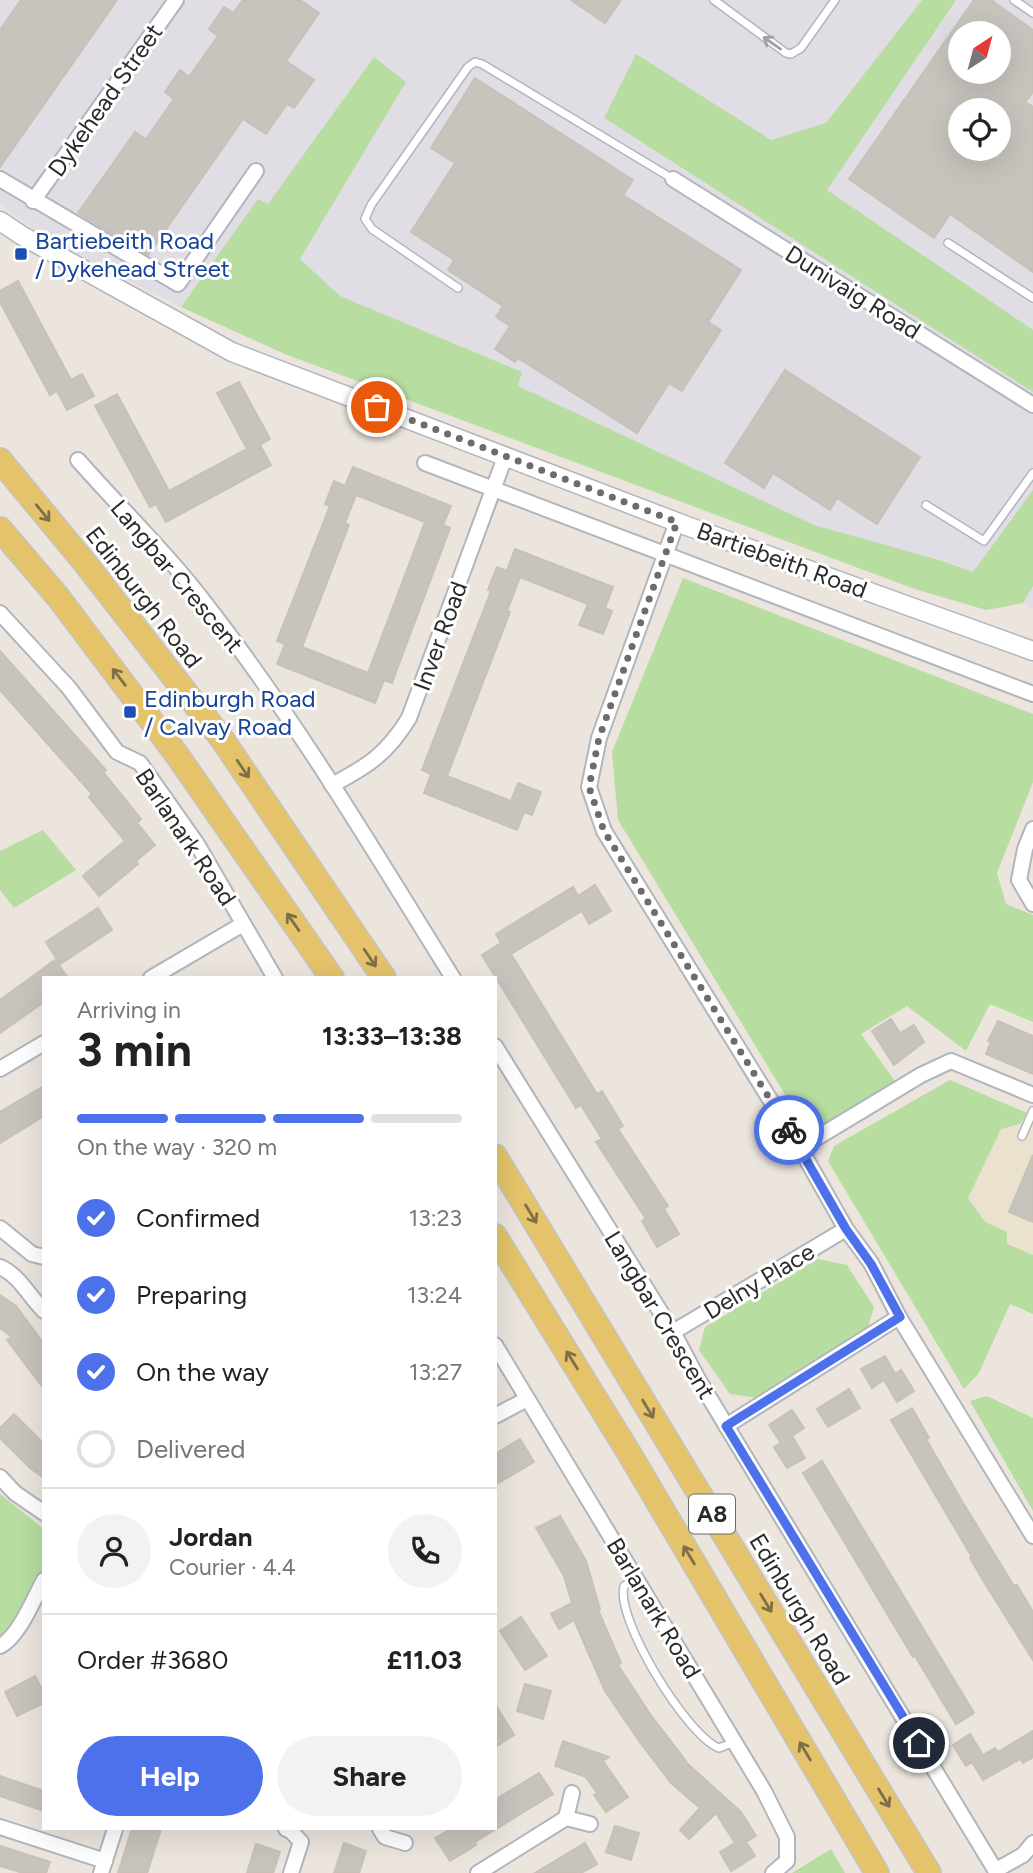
<!DOCTYPE html>
<html lang="en">
<head>
<meta charset="utf-8">
<style>
  body { margin:0; font-family:Figtree,sans-serif; background:#f2f2f2; color:#222; height:100vh; display:flex; flex-direction:column; font-size:26px; white-space:nowrap }
  * { box-sizing:border-box; margin:0 }
  p { font-size:23px; color:#767676 }
  .icon { flex:none; width:38px; height:38px; fill:none; stroke:currentColor; stroke-width:2; stroke-linecap:round; stroke-linejoin:round }
  .map { position:relative; flex:1; overflow:hidden }
  .panel { position:absolute; left:42px; top:976px; width:455px; height:854px; display:flex; flex-direction:column; background:#fff; border-radius:0px; box-shadow:0 7px 28px #0002 }
  .panel>* { flex:none }
  .needle { width:46px; rotate:36deg }
  .tools { position:absolute; left:948px; top:21px; display:grid; gap:14px }
  .tools a { display:grid; place-items:center; width:63px; height:63px; border-radius:50%; background:#fff; box-shadow:0 7px 28px #0002; font-size:35px }
  .pin { position:absolute; display:grid; place-items:center; width:60px; height:60px; color:#fff; margin:-30px; border:4px solid #fff; border-radius:50%; box-shadow:0 2px 7px #0007 }
  .courier { position:absolute; display:grid; place-items:center; width:70px; height:70px; margin:-35px; border:5px solid #4d71ea; border-radius:50%; background:#fff; color:#222; box-shadow:0 2px 9px #0007 }
  .headline em { font-style:normal; font-weight:700 }
  .headline div { display:flex; flex-direction:column-reverse }
  .headline { display:flex; align-items:center; justify-content:space-between; height:119px; padding:0 35px }
  h1 { font-size:46px; font-weight:700; line-height:52px }
  .bar { display:grid; grid-template-columns:repeat(4,1fr); gap:10px 7px; align-content:center; height:84px; padding:0 35px }
  .bar i { height:9px; border-radius:5px; background:#e0e0e0 }
  .bar .on { background:#4d71ea }
  .bar p { grid-column:span 4 }
  .line { display:flex; align-items:center; gap:18px; padding:0 35px; border-top:2px solid #e0e0e0 }
  .line div { flex:1 }
  .round { display:grid; place-items:center; flex:none; width:74px; height:74px; border-radius:37px; background:#f2f2f2 }
  ol { padding:0 35px; list-style:none }
  li { display:flex; align-items:center; gap:21px; height:77px }
  li p { margin-inline-start:auto }
  li .icon { padding:7px; border-radius:50%; background:#4d71ea; color:#fff; stroke-width:4 }
  li:last-child { color:#767676 }
  li i { width:38px; height:38px; border:4px solid #e0e0e0; border-radius:50% }
  .primary-button { display:flex; gap:14px; margin-top:auto; padding:14px 35px }
  .primary-button a { flex:1; height:80px; border-radius:42px; background:#4d71ea; color:#fff; font-size:28px; font-weight:700; line-height:80px; text-align:center }
  .primary-button a+a { background:#f2f2f2; color:#222 }
  .map>svg:first-child { display:block }
  .industrial { fill:#e0dee4; fill-rule:evenodd }
  .education { fill:#ebe1cf }
  .green { fill:#b7dda0 }
  .building { fill:#c7c3bd; stroke:#c7c1b8; stroke-width:2; fill-rule:evenodd }
  .lines { fill:none; stroke-linecap:round; stroke-linejoin:round }
  .service-casing { stroke:#b2b5bd; stroke-width:10 }
  .minor-casing { stroke:#b2b5bd; stroke-width:18 }
  .tertiary-casing { stroke:#b2b5bd; stroke-width:21 }
  .primary-casing { stroke:#c4c4c4; stroke-width:26 }
  .service { stroke:#fff; stroke-width:7 }
  .minor { stroke:#fff; stroke-width:14 }
  .tertiary { stroke:#fff; stroke-width:18 }
  .primary { stroke:#e4c36a; stroke-width:23 }
  .oneway { stroke:#a0a0a0 }
  .oneway2 { stroke:#7e6f47 }
  .done { stroke:#6e6c6a; stroke-width:7; stroke-dasharray:0 12.6 }
  .route { stroke:#4d71ea; stroke-width:9 }
  .transit-dot { fill:#1a4fb4; stroke:#fff; stroke-width:2.5 }
  .labels { text-anchor:middle; dominant-baseline:central; stroke-width:6; stroke-linejoin:round; paint-order:stroke }
  .shield { fill:#fff; stroke:#6b6b6b; stroke-width:2 }
  .shield-label { font-size:23px; font-weight:bold; fill:#2b2b2b }
  .street-label { font-size:24px; fill:#2b2b2b; stroke:#fff }
  .transit-label { font-size:24px; fill:#164399; stroke:#fff; text-anchor:start }
</style>
</head>
<body>
<div class="map">
<svg width="1033" height="1873" viewBox="0 0 1033 1873">
  <rect width="100%" height="100%" fill="#ebe5de"/>
  <path class="industrial" d="M 0,0 L 1033,0 L 1033,608 L 1023,603 L 986,610 L 915,589 L 285,354 L 181,307 L 64,249 L 0,205 ZM 961,33 L 999,33 L 999,72 L 961,72 ZM 961,110 L 999,110 L 999,149 L 961,149 Z"/>
  <path class="education" d="M 994,1099 L 1033,1115 L 1033,1266 L 990,1242 L 953,1187 Z"/>
  <g class="green">
    <path d="M 922,0 L 956,0 L 827,190 L 1033,330 L 1033,392 L 604,118 L 636,54 L 771,140 L 826,123 Z"/>
    <path d="M 374,57 L 406,82 L 300,259 L 340,296 L 522,372 L 518,386 L 814,525 L 939,560 L 973,572 L 1033,490 L 1033,586 L 1023,603 L 986,610 L 915,589 L 285,354 L 181,307 L 258,199 L 268,204 Z"/>
    <path d="M 683,578 L 1033,714 L 1033,782 L 997,873 L 1006,904 L 1033,915 L 1033,1022 L 990,1004 L 966,1051 L 907,1006 L 861,1034 L 895,1081 L 809,1134 L 618,820 L 612,752 Z"/>
    <path d="M 43,830 L 76,870 L 14,908 L 0,890 L 0,851 Z"/>
    <path d="M 950,1080 L 1027,1113 L 1020,1124 L 1001,1129 L 968,1198 L 985,1222 L 1007,1232 L 1007,1244 L 1033,1255 L 1033,1314 L 1010,1304 L 979,1373 L 964,1389 L 828,1161 L 834,1146 Z"/>
    <path d="M 818,1259 L 847,1265 L 874,1307 L 867,1330 L 758,1398 L 730,1394 L 699,1350 L 705,1327 Z"/>
    <path d="M 987,1396 L 1033,1418 L 1033,1511 L 970,1401 Z"/>
    <path d="M 0,1494 L 44,1529 L 44,1564 L 26,1618 L 0,1638 Z"/>
    <path d="M 831,1849 L 845,1873 L 792,1873 Z"/>
  </g>
  <g class="building">
    <path d="M 21,0 L 117,0 L 0,167 L 0,30 Z"/>
    <path d="M 243,0 L 300,0 L 319,13 L 286,61 L 314,80 L 294,108 L 287,104 L 266,134 L 243,119 L 148,255 L 78,213 L 135,132 L 146,139 L 174,99 L 165,92 L 180,70 L 189,77 L 218,36 L 209,29 L 224,7 L 233,13 Z"/>
    <path d="M 571,0 L 621,0 L 605,23 Z"/>
    <path d="M 974,0 L 991,0 L 1033,30 L 1033,92 L 1025,102 L 1033,107 L 1033,272 L 950,214 L 934,238 L 849,179 ZM 961,33 L 999,33 L 999,72 L 961,72 ZM 961,110 L 999,110 L 999,149 L 961,149 Z"/>
    <path d="M 475,78 L 633,180 L 623,195 L 741,270 L 708,322 L 721,330 L 682,391 L 669,383 L 637,433 L 518,358 L 515,362 L 495,349 L 510,326 L 496,317 L 503,306 L 448,270 L 454,260 L 411,232 L 455,163 L 431,148 Z"/>
    <path d="M 18,281 L 71,380 L 82,374 L 94,396 L 67,410 L 57,391 L 50,395 L 0,302 L 0,291 Z"/>
    <path d="M 785,370 L 920,457 L 877,524 L 837,498 L 830,510 L 773,473 L 764,488 L 725,463 Z"/>
    <path d="M 239,382 L 270,439 L 260,445 L 271,465 L 166,522 L 156,504 L 150,507 L 95,406 L 117,394 L 169,491 L 247,449 L 217,393 Z"/>
    <path d="M 353,467 L 451,506 L 443,525 L 450,528 L 399,664 L 392,683 L 384,680 L 375,703 L 277,664 L 285,644 L 277,641 L 330,506 L 325,504 L 334,481 L 345,486 ZM 356,495 L 425,522 L 368,673 L 302,647 L 349,525 L 345,523 Z"/>
    <path d="M 515,549 L 613,587 L 605,608 L 612,611 L 603,634 L 579,625 L 588,604 L 520,577 L 507,611 L 510,612 L 447,776 L 511,801 L 518,783 L 541,792 L 532,815 L 524,812 L 517,830 L 424,793 L 431,774 L 422,770 L 491,591 L 488,590 L 497,567 L 507,571 Z"/>
    <path d="M 0,651 L 106,770 L 103,772 L 141,819 L 137,823 L 155,845 L 136,861 L 138,864 L 99,896 L 83,876 L 125,841 L 89,797 L 92,794 L 0,690 Z"/>
    <path d="M 595,885 L 611,911 L 589,924 L 582,911 L 511,954 L 597,1094 L 602,1091 L 623,1126 L 618,1129 L 668,1206 L 664,1209 L 679,1234 L 657,1247 L 642,1221 L 646,1219 L 596,1142 L 602,1139 L 581,1105 L 576,1108 L 482,955 L 501,943 L 496,934 L 573,887 L 578,896 Z"/>
    <path d="M 98,908 L 112,930 L 60,964 L 46,942 Z"/>
    <path d="M 55,960 L 68,978 L 44,978 L 44,1002 L 0,1033 L 0,1000 Z"/>
    <path d="M 891,1019 L 900,1033 L 914,1025 L 924,1042 L 894,1065 L 872,1031 Z"/>
    <path d="M 998,1021 L 1033,1036 L 1033,1074 L 986,1054 L 991,1042 L 988,1041 Z"/>
    <path d="M 44,1086 L 44,1116 L 0,1143 L 0,1112 Z"/>
    <path d="M 1033,1155 L 1033,1222 L 1009,1212 Z"/>
    <path d="M 0,1295 L 16,1306 L 44,1344 L 44,1389 L 7,1340 L 12,1337 L 0,1328 Z"/>
    <path d="M 885,1356 L 895,1374 L 901,1370 L 914,1391 L 897,1402 L 884,1380 L 872,1388 L 861,1369 Z"/>
    <path d="M 849,1389 L 860,1408 L 828,1427 L 817,1409 Z"/>
    <path d="M 912,1408 L 929,1438 L 926,1439 L 963,1503 L 1014,1586 L 1017,1585 L 1033,1612 L 1033,1660 L 987,1587 L 970,1558 L 972,1557 L 891,1420 Z"/>
    <path d="M 792,1410 L 804,1428 L 792,1436 L 805,1458 L 787,1468 L 774,1447 L 781,1443 L 769,1425 Z"/>
    <path d="M 14,1414 L 44,1444 L 44,1478 L 30,1468 L 0,1438 L 0,1428 Z"/>
    <path d="M 520,1439 L 534,1462 L 495,1485 L 495,1454 Z"/>
    <path d="M 822,1461 L 974,1713 L 956,1724 L 915,1656 L 913,1657 L 803,1473 Z"/>
    <path d="M 560,1516 L 586,1561 L 600,1609 L 598,1610 L 621,1663 L 618,1665 L 650,1714 L 689,1765 L 741,1812 L 756,1836 L 746,1842 L 755,1856 L 731,1871 L 720,1852 L 735,1843 L 716,1813 L 689,1839 L 680,1830 L 700,1808 L 671,1783 L 639,1741 L 605,1691 L 574,1620 L 559,1629 L 551,1614 L 572,1603 L 564,1576 L 536,1528 Z"/>
    <path d="M 521,1617 L 547,1656 L 525,1670 L 500,1631 Z"/>
    <path d="M 35,1676 L 44,1693 L 44,1703 L 17,1716 L 5,1692 Z"/>
    <path d="M 525,1684 L 551,1691 L 543,1719 L 517,1711 Z"/>
    <path d="M 495,1704 L 514,1735 L 495,1747 Z"/>
    <path d="M 1033,1731 L 1033,1757 L 1023,1763 L 1020,1759 L 983,1780 L 972,1762 L 966,1766 L 953,1745 L 970,1734 L 983,1755 L 995,1748 L 998,1752 Z"/>
    <path d="M 563,1741 L 609,1757 L 603,1761 L 628,1797 L 606,1812 L 594,1795 L 597,1793 L 586,1777 L 555,1766 Z"/>
    <path d="M 539,1773 L 553,1794 L 475,1842 L 476,1845 L 450,1861 L 435,1838 L 451,1829 L 495,1829 L 495,1800 Z"/>
    <path d="M 0,1776 L 44,1791 L 44,1811 L 0,1796 Z"/>
    <path d="M 615,1826 L 639,1833 L 631,1860 L 606,1852 Z"/>
    <path d="M 132,1829 L 161,1829 L 147,1873 L 118,1873 Z"/>
    <path d="M 344,1843 L 366,1851 L 359,1873 L 334,1873 Z"/>
    <path d="M 585,1843 L 597,1864 L 581,1873 L 535,1873 Z"/>
    <path d="M 256,1844 L 280,1852 L 273,1873 L 247,1873 Z"/>
    <path d="M 0,1846 L 50,1862 L 46,1873 L 23,1873 L 0,1866 Z"/>
  </g>
  <g class="lines">
    <defs>
      <g id="service">
        <path d="M 714,0 L 786,53 L 791,54 L 801,48 L 835,0"/>
        <path d="M 1014,0 L 1033,13"/>
        <path d="M 948,243 L 1033,298"/>
        <path d="M 458,288 L 372,229 L 365,219 L 371,205 L 468,67 L 475,62 L 482,64 L 673,179"/>
        <path d="M 926,505 L 984,541 L 1033,473"/>
        <path d="M 1022,1136 L 1033,1111"/>
        <path d="M 635,1578 L 624,1586 C 615,1619 687,1736 719,1748 L 735,1742"/>
      </g>
      <g id="minor">
        <path d="M 0,179 L 178,284 L 256,171"/>
        <path d="M 673,179 L 1033,405"/>
        <path d="M 33,201 L 176,0"/>
        <path d="M 78,460 C 121,509 169,555 208,607 C 299,724 375,853 453,978"/>
        <path d="M 425,463 L 1033,694"/>
        <path d="M 677,522 L 599,738 L 589,787 L 604,831 L 800,1148 L 846,1229 L 871,1263 L 899,1317 L 1033,1536"/>
        <path d="M 0,613 L 69,688 L 117,752 L 140,763 L 197,844 L 275,978"/>
        <path d="M 332,785 C 368,766 387,754 409,718 L 505,457"/>
        <path d="M 1033,829 L 1025,849 L 1019,880 L 1033,904"/>
        <path d="M 151,978 L 243,924"/>
        <path d="M 495,1046 L 673,1332 L 698,1379 L 997,1873"/>
        <path d="M 0,1069 L 44,1043"/>
        <path d="M 800,1148 L 921,1075 L 951,1061 L 1033,1095"/>
        <path d="M 0,1228 L 32,1254 L 44,1257"/>
        <path d="M 0,1267 C 20,1276 28,1295 44,1311"/>
        <path d="M 673,1332 L 846,1229"/>
        <path d="M 495,1345 L 764,1791 L 787,1837 L 787,1861 L 773,1873"/>
        <path d="M 495,1416 L 527,1399"/>
        <path d="M 726,1426 L 899,1317"/>
        <path d="M 0,1477 L 15,1493 L 44,1513"/>
        <path d="M 0,1646 C 19,1637 34,1598 44,1580"/>
        <path d="M 566,1818 L 590,1824"/>
        <path d="M 0,1827 L 105,1861"/>
        <path d="M 286,1829 L 290,1830 L 301,1842 L 291,1873"/>
        <path d="M 380,1829 L 385,1837 L 405,1843"/>
        <path d="M 996,1870 L 1023,1855 L 1033,1843"/>
        <path d="M 101,1873 L 115,1829"/>
        <path d="M 478,1873 L 566,1818 L 572,1793"/>
      </g>
      <path id="tertiary" d="M 0,221 L 21,235 L 232,352 L 687,526 L 1033,651"/>
      <g id="primary">
        <path d="M 0,460 L 85,563 L 222,739 L 384,978"/>
        <path d="M 0,529 L 58,597 L 177,755 L 332,978"/>
        <path d="M 495,1156 L 929,1873"/>
        <path d="M 495,1236 L 629,1453 L 877,1873"/>
      </g>
    </defs>
    <use href="#service" class="service-casing"/>
    <use href="#minor" class="minor-casing"/>
    <use href="#tertiary" class="tertiary-casing"/>
    <use href="#primary" class="primary-casing"/>
    <use href="#service" class="service"/>
    <use href="#minor" class="minor"/>
    <use href="#tertiary" class="tertiary"/>
    <use href="#primary" class="primary"/>
  </g>
  <defs><path id="oneway-shaft" d="M-6 0H5M1.5-3L5.5 0L1.5 3" fill="none" stroke-width="1.6" stroke-linecap="round" stroke-linejoin="round" transform="scale(1.75)"/></defs>
  <use class="oneway" href="#oneway-shaft" transform="translate(772 43) rotate(-145)"/>
  <g class="oneway2">
    <use href="#oneway-shaft" transform="translate(43 513) rotate(51)"/>
    <use href="#oneway-shaft" transform="translate(119 677) rotate(-127)"/>
    <use href="#oneway-shaft" transform="translate(243 769) rotate(56)"/>
    <use href="#oneway-shaft" transform="translate(293 922) rotate(-125)"/>
    <use href="#oneway-shaft" transform="translate(370 958) rotate(56)"/>
    <use href="#oneway-shaft" transform="translate(531 1214) rotate(59)"/>
    <use href="#oneway-shaft" transform="translate(572 1360) rotate(-122)"/>
    <use href="#oneway-shaft" transform="translate(648 1409) rotate(59)"/>
    <use href="#oneway-shaft" transform="translate(689 1555) rotate(-121)"/>
    <use href="#oneway-shaft" transform="translate(766 1603) rotate(59)"/>
    <use href="#oneway-shaft" transform="translate(805 1751) rotate(-121)"/>
    <use href="#oneway-shaft" transform="translate(884 1798) rotate(59)"/>
  </g>
  <g class="lines">
    <path class="done" d="M 377,407 L 677,522 L 599,738 L 589,787 L 604,831 L 789,1130"/>
    <path class="route" d="M 789,1130 L 846,1229 L 871,1264 L 900,1317 L 726,1426 L 919,1743"/>
  </g>
  <g class="transit-dot">
    <rect x="14" y="247" width="14" height="14" rx="3.5"/>
    <rect x="123" y="705" width="14" height="14" rx="3.5"/>
  </g>
  <g class="labels">
    <rect class="shield" x="689" y="1494.5" width="46" height="39" rx="5"/>
    <g class="shield-label">
      <text x="712" y="1514">A8</text>
    </g>
    <g class="street-label">
      <text transform="translate(105 100) rotate(-55)">Dykehead Street</text>
      <text transform="translate(853 292) rotate(32)">Dunivaig Road</text>
      <text transform="translate(782 560) rotate(20)">Bartiebeith Road</text>
      <text transform="translate(177 576) rotate(50)">Langbar Crescent</text>
      <text transform="translate(144 597) rotate(52)">Edinburgh Road</text>
      <text transform="translate(440 636) rotate(-70)">Inver Road</text>
      <text transform="translate(186 837) rotate(56)">Barlanark Road</text>
      <text transform="translate(759 1281) rotate(-31)">Delny Place</text>
      <text transform="translate(660 1315) rotate(59)">Langbar Crescent</text>
      <text transform="translate(654 1608) rotate(59)">Barlanark Road</text>
      <text transform="translate(800 1609) rotate(59)">Edinburgh Road</text>
    </g>
    <g class="transit-label">
      <text x="35" y="240">Bartiebeith Road<tspan x="35" dy="28">/ Dykehead Street</tspan></text>
      <text x="144" y="698">Edinburgh Road<tspan x="144" dy="28">/ Calvay Road</tspan></text>
    </g>
  </g>
</svg>
<div class="tools">
<a><svg class="needle" viewBox="-14 -14 28 28"><path d="M0-13l5 13h-10z" fill="#e53935"/><path d="M0 13l5-13h-10z" fill="#767676"/></svg></a>
<a><svg class="icon" aria-label="locate" viewBox="0 0 24 24"><circle cx="12" cy="12" r="6"/><path d="M12 2v4M12 18v4M2 12h4M18 12h4"/></svg></a>
</div>
<div class="pin" style="left:377px;top:407px;background:#ea580c"><svg class="icon" aria-label="bag" viewBox="0 0 24 24"><path d="M5 8h14l-1 12H6zM9 8a3 3 0 0 1 6 0"/></svg></div>
<div class="pin" style="left:919px;top:1743px;background:#1f2937"><svg class="icon" aria-label="home" viewBox="0 0 24 24"><path d="M3 11l9-7 9 7M6 9v11h12V9"/></svg></div>
<div class="courier" style="left:789px;top:1130px"><svg class="icon" aria-label="bike" viewBox="0 0 24 24"><circle cx="6" cy="16" r="4"/><circle cx="18" cy="16" r="4"/><path d="M6 16l4-8h5l3 8M10 8l3 8H6M13 5h3"/></svg></div>
<section class="panel">
<div class="headline"><div><h1>3 min</h1><p>Arriving in</p></div><em>13:33–13:38</em></div>
<div class="bar"><i class="on"></i><i class="on"></i><i class="on"></i><i></i><p>On the way · 320 m</p></div>
<ol>
<li><svg class="icon" aria-label="check" viewBox="0 0 24 24"><path d="M5 12l5 5 9-10"/></svg>Confirmed<p>13:23</p></li>
<li><svg class="icon" aria-label="check" viewBox="0 0 24 24"><path d="M5 12l5 5 9-10"/></svg>Preparing<p>13:24</p></li>
<li><svg class="icon" aria-label="check" viewBox="0 0 24 24"><path d="M5 12l5 5 9-10"/></svg>On the way<p>13:27</p></li>
<li><i></i>Delivered</li>
</ol>
<div class="line" style="height:126px"><a class="round"><svg class="icon" aria-label="person" viewBox="0 0 24 24"><circle cx="12" cy="8" r="4"/><path d="M4 21q1-7 8-7t8 7"/></svg></a><div><b>Jordan</b><p>Courier · 4.4</p></div><a class="round"><svg class="icon" aria-label="phone" viewBox="0 0 24 24"><path d="M5 4h4l2 5-3 2q2 4 5 5l2-3 5 2v4C11 20 4 13 5 4z"/></svg></a></div>
<div class="line" style="height:91px"><div>Order #3680</div><b>£11.03</b></div>
<div class="primary-button"><a>Help</a><a>Share</a></div>
</section>
</div>
</body>
</html>
